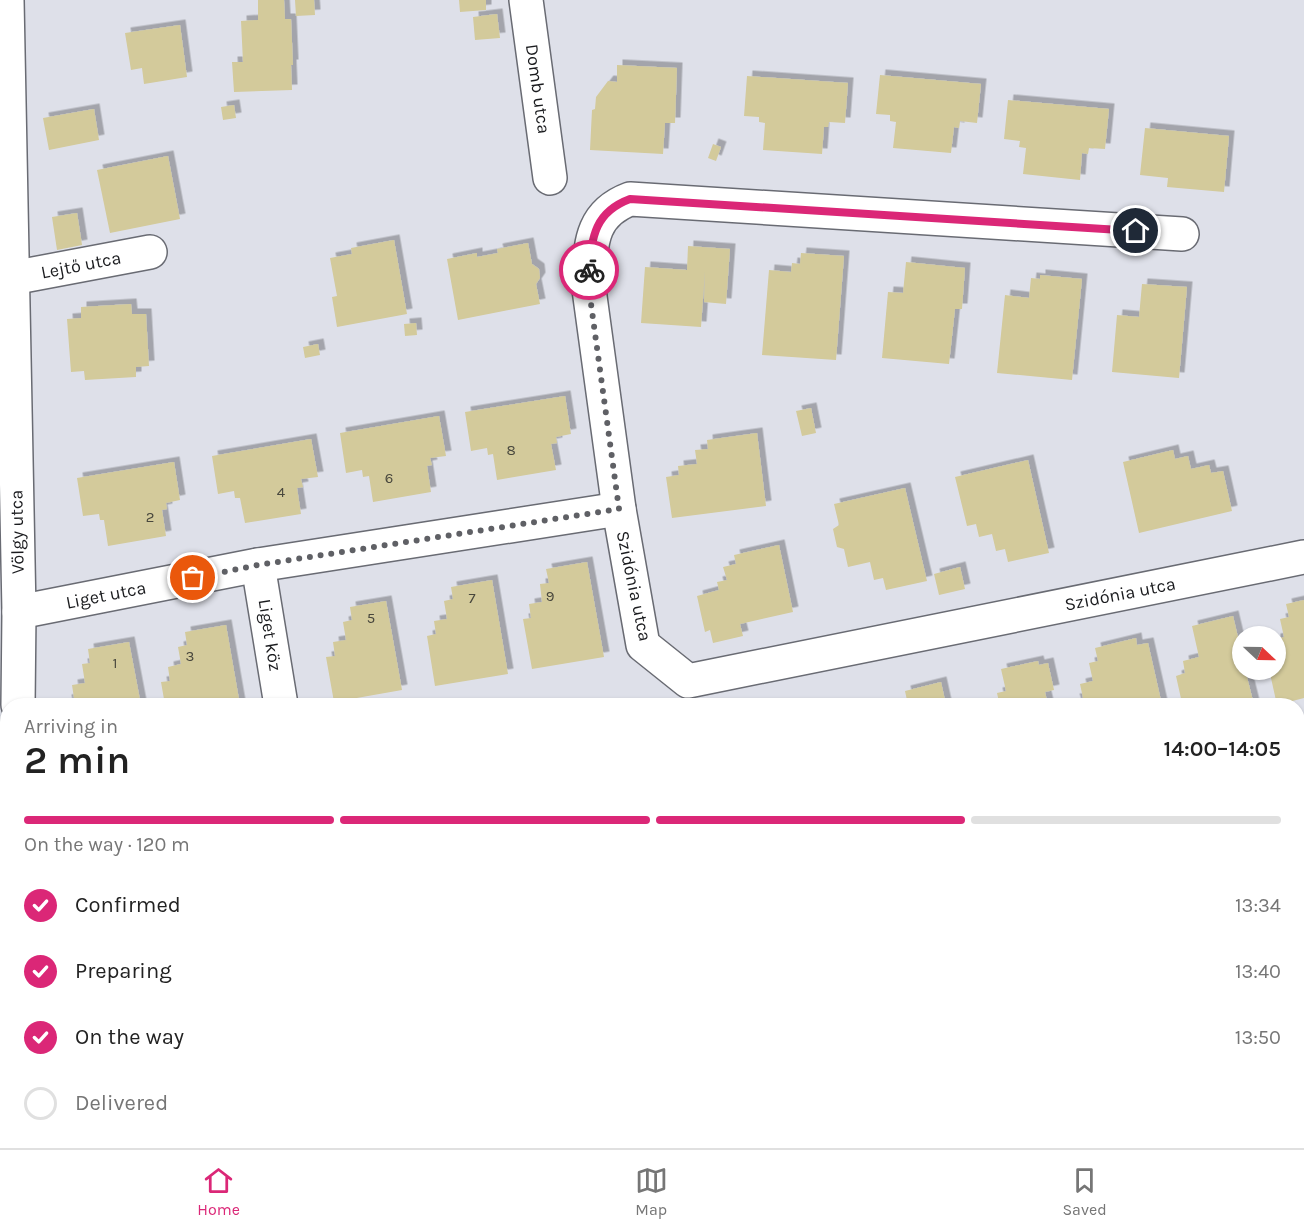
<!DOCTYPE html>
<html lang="en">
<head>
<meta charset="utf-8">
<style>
  body { margin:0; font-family:Karla,sans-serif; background:#f2f2f2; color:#222; height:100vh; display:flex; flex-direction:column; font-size:22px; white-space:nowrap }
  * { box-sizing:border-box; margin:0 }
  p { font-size:20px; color:#767676 }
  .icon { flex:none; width:33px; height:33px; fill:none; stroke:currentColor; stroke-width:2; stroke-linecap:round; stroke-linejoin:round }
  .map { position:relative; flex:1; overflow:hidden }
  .drawer { position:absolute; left:0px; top:698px; width:1305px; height:452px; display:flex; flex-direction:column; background:#fff; border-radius:24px 24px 0 0; box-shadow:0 2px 4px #0004 }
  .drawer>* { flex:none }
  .needle { width:39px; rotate:112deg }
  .tools { position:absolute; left:1232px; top:626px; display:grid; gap:12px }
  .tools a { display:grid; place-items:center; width:54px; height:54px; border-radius:50%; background:#fff; box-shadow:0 2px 4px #0004; font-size:30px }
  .pin { position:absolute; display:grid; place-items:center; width:51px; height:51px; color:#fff; margin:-26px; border:3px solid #fff; border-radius:50%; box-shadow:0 2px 6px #0007 }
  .courier { position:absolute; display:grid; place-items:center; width:60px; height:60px; margin:-30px; border:4px solid #db2777; border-radius:50%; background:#fff; color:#222; box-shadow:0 2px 8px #0007 }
  .summary em { font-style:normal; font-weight:600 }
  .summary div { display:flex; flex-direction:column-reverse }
  .summary { display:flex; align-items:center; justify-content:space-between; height:102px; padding:0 24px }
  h1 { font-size:39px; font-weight:600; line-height:45px }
  .bar { display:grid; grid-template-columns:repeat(4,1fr); gap:9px 6px; align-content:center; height:72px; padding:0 24px }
  .bar i { height:8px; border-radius:4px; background:#e0e0e0 }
  .bar .active { background:#db2777 }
  .bar p { grid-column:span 4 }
  ol { padding:0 24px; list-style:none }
  li { display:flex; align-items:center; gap:18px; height:66px }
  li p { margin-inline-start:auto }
  li .icon { padding:6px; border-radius:50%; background:#db2777; color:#fff; stroke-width:4 }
  li:last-child { color:#767676 }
  li i { width:33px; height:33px; border:3px solid #e0e0e0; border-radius:50% }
  .menu { display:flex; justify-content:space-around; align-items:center; height:84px; border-top:2px solid #e0e0e0; background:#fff; font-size:16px; color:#767676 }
  .menu a { display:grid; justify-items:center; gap:3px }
  .menu .active { color:#db2777 }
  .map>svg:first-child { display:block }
  .building { fill:#d3ca9b; filter:url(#shadow) }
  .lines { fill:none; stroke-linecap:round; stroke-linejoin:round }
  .service-casing { stroke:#696b73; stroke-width:21 }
  .minor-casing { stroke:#696b73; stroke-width:36 }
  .tertiary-casing { stroke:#696b73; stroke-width:36 }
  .service { stroke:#fff; stroke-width:18 }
  .minor { stroke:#fff; stroke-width:33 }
  .tertiary { stroke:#fff; stroke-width:33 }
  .done { stroke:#5f6065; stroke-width:6; stroke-dasharray:0 10.8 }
  .route { stroke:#db2777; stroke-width:8 }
  .labels { text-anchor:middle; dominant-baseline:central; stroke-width:5; stroke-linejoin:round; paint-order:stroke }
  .number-label { font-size:15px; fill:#48473d }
  .street-label { font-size:18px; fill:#1a1b1e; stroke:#fff }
</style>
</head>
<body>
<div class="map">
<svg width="1304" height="1148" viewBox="0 0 1304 1148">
  <defs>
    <filter id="shadow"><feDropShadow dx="5.5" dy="-5.5" stdDeviation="0" flood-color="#0004"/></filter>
  </defs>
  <rect width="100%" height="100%" fill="#dee0e9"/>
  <g class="building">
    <path d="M 258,0 L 284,0 L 285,19 L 291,19 L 293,65 L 291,65 L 292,90 L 234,92 L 232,62 L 243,62 L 241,21 L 258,20 Z"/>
    <path d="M 295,0 L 314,0 L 315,15 L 296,16 Z"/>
    <path d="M 459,0 L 486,0 L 486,10 L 460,12 Z"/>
    <path d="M 497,14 L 500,38 L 475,40 L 473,17 Z"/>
    <path d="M 180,25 L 187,77 L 144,84 L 142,68 L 131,70 L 125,33 Z"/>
    <path d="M 617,65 L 677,68 L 675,123 L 665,123 L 663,154 L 590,150 L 592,110 L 595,109 L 596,97 L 608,81 L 617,82 Z"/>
    <path d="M 880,75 L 981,84 L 977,123 L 960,121 L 959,128 L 954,127 L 951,153 L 893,148 L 896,122 L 890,121 L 890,115 L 876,114 Z"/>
    <path d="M 747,76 L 848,83 L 845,123 L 829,122 L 828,127 L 824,127 L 822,154 L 763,150 L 765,123 L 759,122 L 759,117 L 744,116 Z"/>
    <path d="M 1008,100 L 1109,109 L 1105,149 L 1089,148 L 1088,154 L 1082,153 L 1080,180 L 1023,174 L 1026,148 L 1019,147 L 1020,141 L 1004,139 Z"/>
    <path d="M 234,105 L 236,118 L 223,120 L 221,107 Z"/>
    <path d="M 94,109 L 99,140 L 49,150 L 43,118 Z"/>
    <path d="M 1145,128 L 1229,136 L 1224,192 L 1167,187 L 1168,178 L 1140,175 Z"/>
    <path d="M 713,144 L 721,147 L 716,161 L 708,158 Z"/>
    <path d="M 168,156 L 180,219 L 110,233 L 97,170 Z"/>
    <path d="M 77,213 L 82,245 L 57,250 L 52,217 Z"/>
    <path d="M 394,240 L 407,314 L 337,327 L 332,297 L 337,296 L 330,258 L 352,254 L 351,248 Z"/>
    <path d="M 528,243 L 532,264 L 539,269 L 540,278 L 536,284 L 540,304 L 458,320 L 447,259 L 477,253 L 477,257 L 498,253 L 497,249 Z"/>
    <path d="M 688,246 L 730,249 L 726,304 L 704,302 L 705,271 L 701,327 L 641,323 L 645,267 L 687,270 Z"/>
    <path d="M 801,253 L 844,256 L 836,360 L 762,355 L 769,270 L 791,272 L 792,263 L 800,264 Z"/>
    <path d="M 906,262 L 965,268 L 962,309 L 955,309 L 949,364 L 882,358 L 888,292 L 903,293 Z"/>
    <path d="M 1040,275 L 1082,279 L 1072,380 L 997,373 L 1005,295 L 1029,298 L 1031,278 L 1040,279 Z"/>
    <path d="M 1142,284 L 1187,287 L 1179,378 L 1112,372 L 1117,315 L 1139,317 Z"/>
    <path d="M 131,304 L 132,314 L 146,314 L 149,366 L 136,367 L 136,377 L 85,380 L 84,371 L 71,372 L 67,319 L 81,318 L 81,307 Z"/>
    <path d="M 416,323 L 417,335 L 405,336 L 404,324 Z"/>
    <path d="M 318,344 L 320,355 L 305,358 L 303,347 Z"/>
    <path d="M 565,396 L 571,434 L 556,437 L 557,443 L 551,444 L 556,470 L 497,480 L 493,454 L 488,455 L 487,448 L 471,451 L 465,412 Z"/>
    <path d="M 811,408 L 816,433 L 802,436 L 796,411 Z"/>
    <path d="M 439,416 L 446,456 L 430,458 L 432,465 L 427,466 L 431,492 L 373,502 L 369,476 L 363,477 L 362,470 L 346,473 L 340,433 Z"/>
    <path d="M 757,433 L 766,506 L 672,518 L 666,477 L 679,475 L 678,466 L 697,464 L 695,450 L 708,449 L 707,440 Z"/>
    <path d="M 311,439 L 318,477 L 301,479 L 303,487 L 297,488 L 301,514 L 245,523 L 240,498 L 235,498 L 234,491 L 218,494 L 212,456 Z"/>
    <path d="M 1173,450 L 1175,459 L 1188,456 L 1191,469 L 1209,465 L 1211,473 L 1223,471 L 1232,511 L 1139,533 L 1123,462 Z"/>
    <path d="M 1028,460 L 1049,553 L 1008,562 L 1005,549 L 996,551 L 992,534 L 979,537 L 976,524 L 967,526 L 955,477 Z"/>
    <path d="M 174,462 L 180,500 L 166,503 L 167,509 L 162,510 L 166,536 L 108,546 L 104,520 L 100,520 L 99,514 L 83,516 L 77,478 Z"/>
    <path d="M 905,488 L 927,581 L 886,590 L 883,578 L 874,580 L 870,562 L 848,567 L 844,549 L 837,547 L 833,529 L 839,525 L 834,504 Z"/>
    <path d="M 779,545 L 793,612 L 740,624 L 743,636 L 713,643 L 710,630 L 705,632 L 697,596 L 719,590 L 717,582 L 727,580 L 723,567 L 736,564 L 734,555 Z"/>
    <path d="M 587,562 L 604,657 L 532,669 L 523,619 L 531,618 L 529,604 L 542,602 L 540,584 L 549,583 L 546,569 Z"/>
    <path d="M 960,567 L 965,589 L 939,595 L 934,574 Z"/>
    <path d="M 492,580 L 508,674 L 435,686 L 427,636 L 436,634 L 434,621 L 447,619 L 444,601 L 453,599 L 451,587 Z"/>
    <path d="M 1304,600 L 1304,698 L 1277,705 L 1269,669 L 1275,669 L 1275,639 L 1284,637 L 1280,619 L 1289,617 L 1286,604 Z"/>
    <path d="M 386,601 L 402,690 L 334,702 L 326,657 L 335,656 L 333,642 L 346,640 L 343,622 L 352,620 L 350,607 Z"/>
    <path d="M 1233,616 L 1242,654 L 1242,669 L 1245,669 L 1254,705 L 1186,705 L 1186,702 L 1182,703 L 1176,676 L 1185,673 L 1183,661 L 1199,657 L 1192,626 Z"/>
    <path d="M 226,625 L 240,705 L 165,705 L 161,682 L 170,681 L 168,667 L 181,664 L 178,647 L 187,645 L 185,632 Z"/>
    <path d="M 1136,638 L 1137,645 L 1148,643 L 1162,705 L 1076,705 L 1074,699 L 1083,698 L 1080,684 L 1093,681 L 1089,663 L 1098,661 L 1095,648 Z"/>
    <path d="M 129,642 L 141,705 L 67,705 L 66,700 L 74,698 L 72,685 L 85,683 L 82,664 L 90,663 L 88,649 Z"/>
    <path d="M 1038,661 L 1039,665 L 1048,663 L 1054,690 L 1045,692 L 1048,705 L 990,705 L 999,702 L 997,693 L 1006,691 L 1001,669 Z"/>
    <path d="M 941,682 L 946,705 L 908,705 L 905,691 Z"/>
    <path d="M 1304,901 L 1304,1148 L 1077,1148 L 1075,1142 L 1298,1142 L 1298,903 Z"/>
    <path d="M 716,1142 L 901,1142 L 903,1148 L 699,1148 Z"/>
  </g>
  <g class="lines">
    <defs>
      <path id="service" d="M 1016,1142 L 1018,1148"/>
      <g id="minor">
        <path d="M 526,0 L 550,178"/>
        <path d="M 1182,234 L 630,199 C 590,214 591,245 588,282 L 619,509 L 643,645 L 688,681 L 1304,557"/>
        <path d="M 12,278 L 150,252"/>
        <path d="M 258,565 L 281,705"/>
        <path d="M 19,612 L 258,565 L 619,509"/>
        <path d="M 0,1033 L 8,1032"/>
      </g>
      <g id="tertiary">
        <path d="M 7,0 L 19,612 L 18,705"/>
        <path d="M 30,1142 L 31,1148"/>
      </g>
    </defs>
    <use href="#service" class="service-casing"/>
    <use href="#minor" class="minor-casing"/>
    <use href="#tertiary" class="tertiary-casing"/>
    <use href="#service" class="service"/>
    <use href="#minor" class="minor"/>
    <use href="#tertiary" class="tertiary"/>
  </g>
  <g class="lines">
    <path class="done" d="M 193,578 L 258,565 L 619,509 L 588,282 L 589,270"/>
    <path class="route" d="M 589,270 C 592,236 595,212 630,199 L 1136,231"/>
  </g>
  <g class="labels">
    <g class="number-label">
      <text x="511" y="450">8</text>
      <text x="389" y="478">6</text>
      <text x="281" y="492">4</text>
      <text x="150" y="517">2</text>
      <text x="550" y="596">9</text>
      <text x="472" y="598">7</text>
      <text x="371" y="618">5</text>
      <text x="190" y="656">3</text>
      <text x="115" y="663">1</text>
    </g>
    <g class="street-label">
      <text transform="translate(538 89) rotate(82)">Domb utca</text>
      <text transform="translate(81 265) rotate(-11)">Lejtő utca</text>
      <text transform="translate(17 532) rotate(-91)">Völgy utca</text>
      <text transform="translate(634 586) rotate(78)">Szidónia utca</text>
      <text transform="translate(1120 594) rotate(-11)">Szidónia utca</text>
      <text transform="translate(106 595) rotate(-11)">Liget utca</text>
      <text transform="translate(270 635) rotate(81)">Liget köz</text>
    </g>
  </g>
</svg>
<div class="tools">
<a><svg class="needle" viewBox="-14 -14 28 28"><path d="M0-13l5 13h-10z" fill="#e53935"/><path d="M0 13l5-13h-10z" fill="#767676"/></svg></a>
</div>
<div class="pin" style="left:193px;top:578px;background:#ea580c"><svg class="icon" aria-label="bag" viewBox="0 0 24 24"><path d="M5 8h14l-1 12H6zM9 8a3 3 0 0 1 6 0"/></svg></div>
<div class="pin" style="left:1136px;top:231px;background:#1f2937"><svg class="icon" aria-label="home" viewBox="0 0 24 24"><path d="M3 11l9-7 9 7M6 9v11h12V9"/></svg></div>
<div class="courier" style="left:589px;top:270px"><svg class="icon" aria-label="bike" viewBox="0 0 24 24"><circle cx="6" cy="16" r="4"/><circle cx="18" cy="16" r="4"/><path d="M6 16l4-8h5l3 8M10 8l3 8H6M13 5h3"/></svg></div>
<section class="drawer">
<div class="summary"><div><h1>2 min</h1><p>Arriving in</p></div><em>14:00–14:05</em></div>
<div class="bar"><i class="active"></i><i class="active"></i><i class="active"></i><i></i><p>On the way · 120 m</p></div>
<ol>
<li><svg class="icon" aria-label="check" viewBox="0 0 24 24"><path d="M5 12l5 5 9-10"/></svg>Confirmed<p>13:34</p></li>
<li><svg class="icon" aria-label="check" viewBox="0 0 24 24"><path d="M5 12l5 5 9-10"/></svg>Preparing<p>13:40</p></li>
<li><svg class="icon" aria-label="check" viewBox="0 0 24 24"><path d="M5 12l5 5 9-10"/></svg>On the way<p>13:50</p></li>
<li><i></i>Delivered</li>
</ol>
</section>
</div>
<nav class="menu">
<a class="active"><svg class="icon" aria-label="home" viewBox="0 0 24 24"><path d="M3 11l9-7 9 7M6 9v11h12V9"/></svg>Home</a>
<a><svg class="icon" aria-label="map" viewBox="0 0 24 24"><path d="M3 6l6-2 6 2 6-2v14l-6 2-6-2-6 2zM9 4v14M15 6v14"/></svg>Map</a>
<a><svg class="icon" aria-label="saved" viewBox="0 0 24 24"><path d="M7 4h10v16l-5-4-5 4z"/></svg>Saved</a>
</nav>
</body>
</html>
